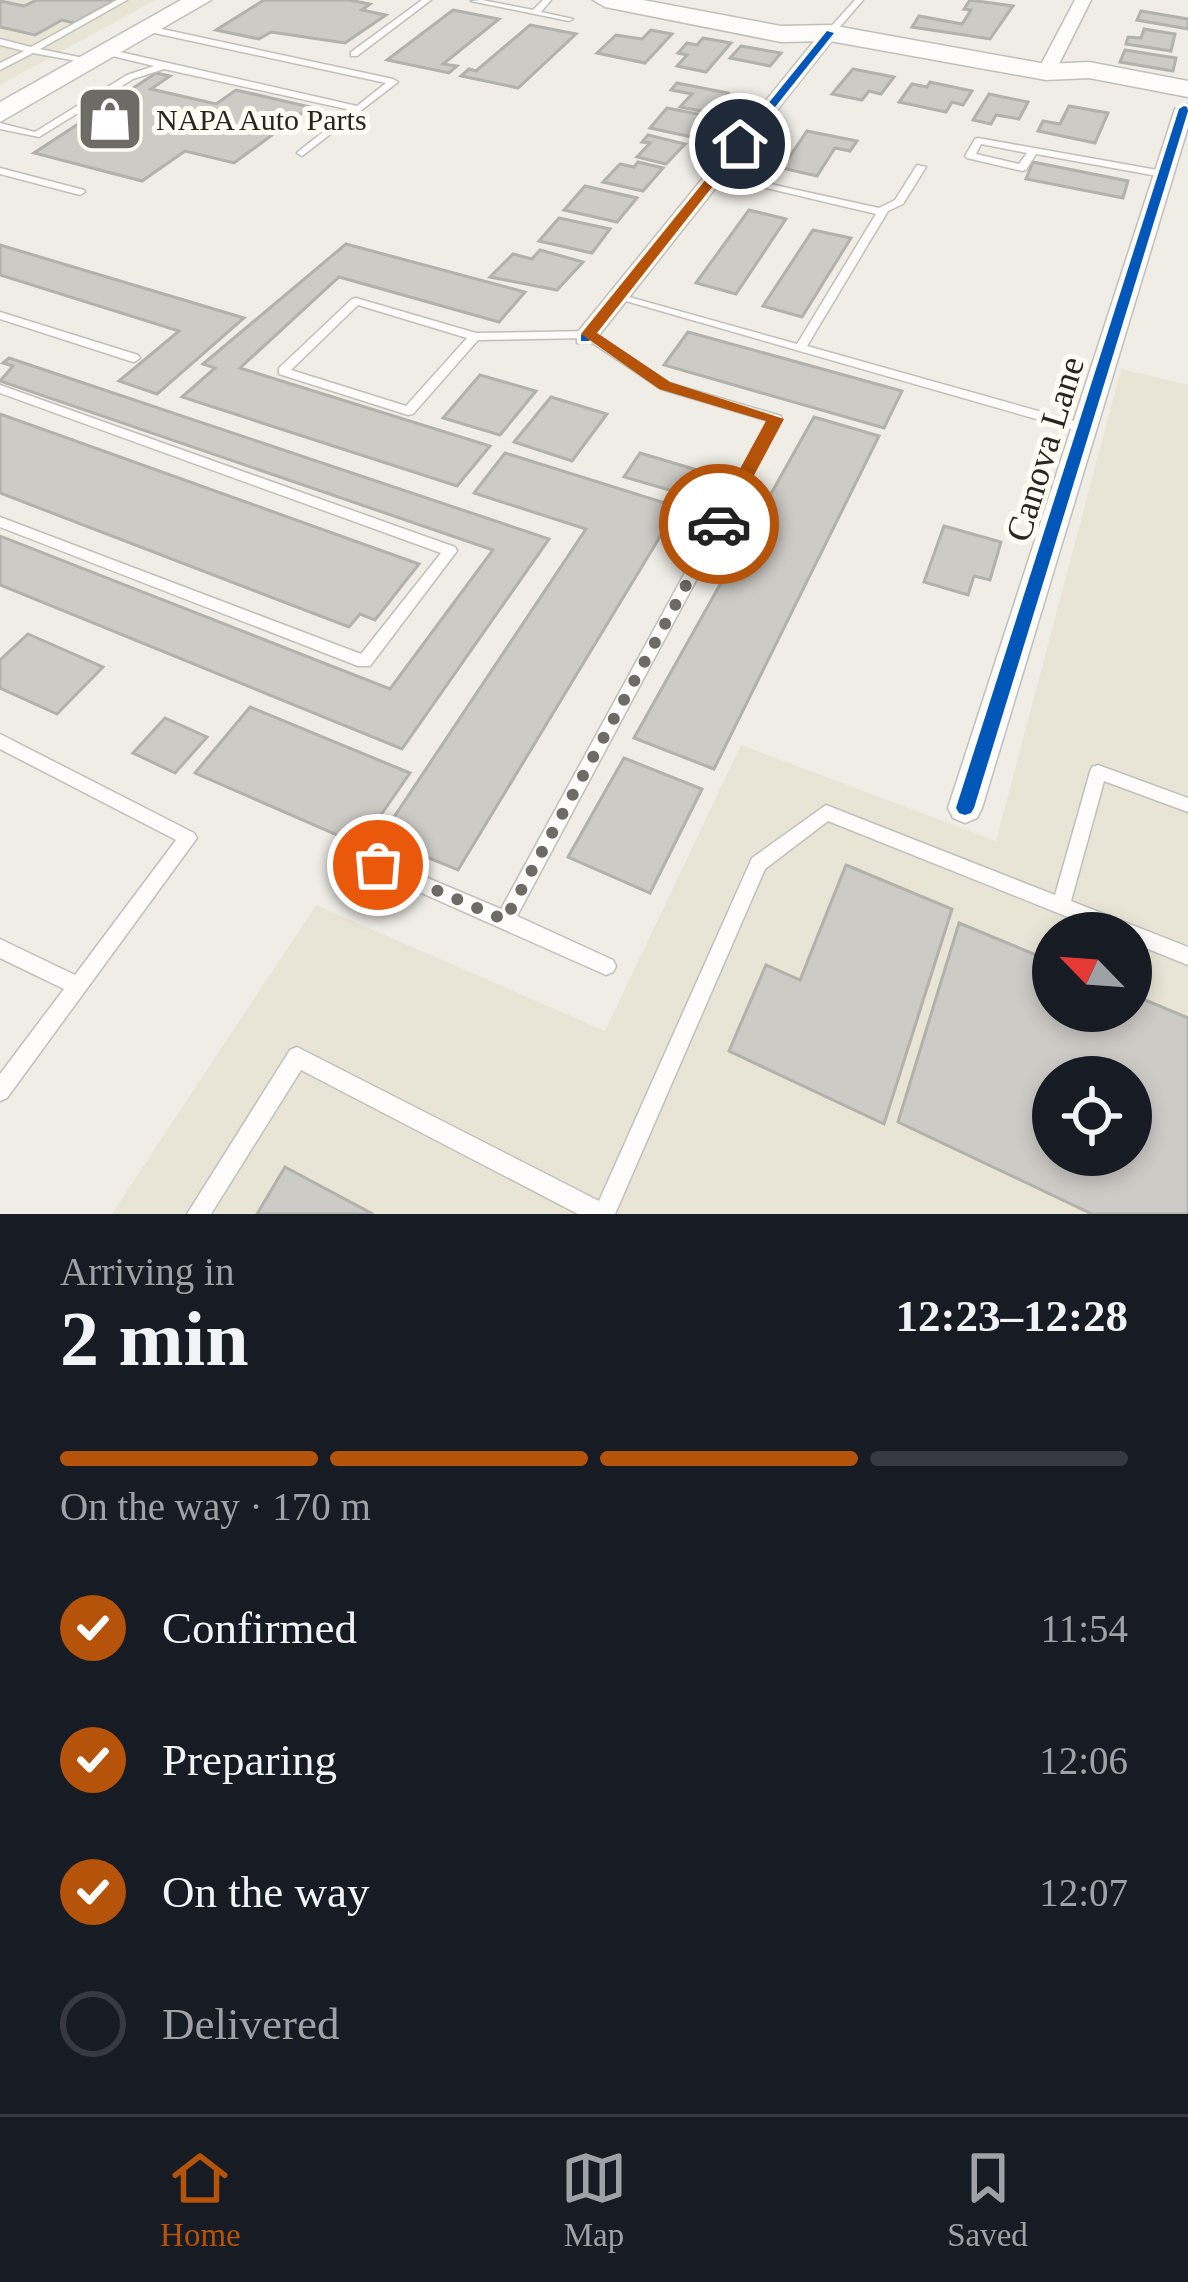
<!DOCTYPE html>
<html lang="en">
<head>
<meta charset="utf-8">
<style>
  body { margin:0; font-family:Georgia,serif; background:#20242c; color:#f1f3f6; height:100vh; display:flex; flex-direction:column; font-size:45px; white-space:nowrap }
  * { box-sizing:border-box; margin:0 }
  p { font-size:39px; color:#9ea1a6 }
  .icon { flex:none; width:66px; height:66px; fill:none; stroke:currentColor; stroke-width:2; stroke-linecap:round; stroke-linejoin:round }
  .map { position:relative; height:1214px; overflow:hidden }
  .details { display:flex; flex-direction:column; background:#171b24; flex:1 }
  .details>* { flex:none }
  .needle { width:78px; rotate:295deg }
  .controls { position:absolute; left:1032px; top:912px; display:grid; gap:24px }
  .controls a { display:grid; place-items:center; width:120px; height:120px; border-radius:50%; background:#171b24; box-shadow:0 6px 18px #0003; font-size:60px }
  .pin { position:absolute; display:grid; place-items:center; width:102px; height:102px; color:#fff; margin:-51px; border:6px solid #fff; border-radius:50%; box-shadow:0 3px 12px #0007 }
  .courier { position:absolute; display:grid; place-items:center; width:120px; height:120px; margin:-60px; border:9px solid #b45309; border-radius:50%; background:#fff; color:#222; box-shadow:0 3px 15px #0007 }
  .summary em { font-style:normal; font-weight:600 }
  .summary div { display:flex; flex-direction:column-reverse }
  .summary { display:flex; align-items:center; justify-content:space-between; height:204px; padding:0 60px }
  h1 { font-size:78px; font-weight:600; line-height:90px }
  .bar { display:grid; grid-template-columns:repeat(4,1fr); gap:18px 12px; align-content:center; height:144px; padding:0 60px }
  .bar i { height:15px; border-radius:9px; background:#363941 }
  .bar .selected { background:#b45309 }
  .bar p { grid-column:span 4 }
  ol { padding:0 60px; list-style:none }
  li { display:flex; align-items:center; gap:36px; height:132px }
  li p { margin-inline-start:auto }
  li .icon { padding:12px; border-radius:50%; background:#b45309; color:#fff; stroke-width:4 }
  li:last-child { color:#9ea1a6 }
  li i { width:66px; height:66px; border:6px solid #363941; border-radius:50% }
  .menu { display:flex; justify-content:space-around; align-items:center; height:168px; border-top:3px solid #363941; background:#171b24; font-size:33px; color:#9ea1a6 }
  .menu a { display:grid; justify-items:center; gap:6px }
  .menu .selected { color:#b45309 }
  .map>svg:first-child { display:block }
  .built { fill:#e9e5d6; fill-rule:evenodd }
  .building { fill:#cdcbc6; stroke:#b3b1ac; stroke-width:3; fill-rule:evenodd }
  .lines { fill:none; stroke-linecap:round; stroke-linejoin:round }
  .lane-casing { stroke:#c1bfba; stroke-width:3 }
  .street-casing { stroke:#c1bfba; stroke-width:3 }
  .secondary-casing { stroke:#c1bfba; stroke-width:3 }
  .lane { fill:#fdfcfb; fill-rule:evenodd }
  .street { fill:#fdfcfb; fill-rule:evenodd }
  .secondary { fill:#fdfcfb; fill-rule:evenodd }
  .cycleway-casing { stroke:#fffcf4; stroke-width:7 }
  .cycleway { fill:#0057b8; fill-rule:evenodd }
  .route { fill:#b45309 }
  .done { stroke:#6d6b66; stroke-width:12; stroke-dasharray:0 21.6 }
  .labels { text-anchor:middle; dominant-baseline:central; stroke-width:10; stroke-linejoin:round; paint-order:stroke }
  .far-poi-label { font-size:30px; fill:#272521; stroke:#fffcf4; text-anchor:start }
  .street-label { font-size:36px; fill:#272521; stroke:#fffcf4 }
</style>
</head>
<body>
<div class="map">
<svg width="1188" height="1214" viewBox="0 0 1188 1214">
  <rect width="100%" height="100%" fill="#efede6"/>
  <g class="built">
    <path d="M 0,0 L 155,0 L 0,85 Z"/>
    <path d="M 1121,369 L 1188,385 L 1188,1214 L 112,1214 L 316,905 L 605,1031 L 741,745 L 996,841 ZM 1053,933 L 1131,933 L 1131,1011 L 1053,1011 ZM 1053,1077 L 1131,1077 L 1131,1155 L 1053,1155 Z"/>
  </g>
  <g class="building">
    <path d="M 37,0 L 116,0 L 74,23 L 62,20 L 35,35 L 0,27 L 0,1 L 24,6 Z"/>
    <path d="M 264,0 L 349,0 L 370,4 L 362,10 L 386,15 L 345,43 L 271,32 L 259,39 L 216,30 Z"/>
    <path d="M 970,0 L 1013,6 L 990,39 L 912,27 L 919,16 L 962,24 L 971,10 L 964,9 Z"/>
    <path d="M 453,10 L 499,19 L 443,64 L 457,66 L 449,73 L 387,60 Z"/>
    <path d="M 1141,11 L 1188,19 L 1188,29 L 1137,20 Z"/>
    <path d="M 530,25 L 576,34 L 518,88 L 461,76 L 469,69 L 476,71 Z"/>
    <path d="M 1144,29 L 1175,34 L 1171,51 L 1126,44 L 1128,37 L 1141,38 Z"/>
    <path d="M 651,30 L 672,34 L 645,63 L 597,53 L 616,35 L 642,39 Z"/>
    <path d="M 703,38 L 731,43 L 706,72 L 677,66 L 687,55 L 678,53 L 687,43 L 697,45 Z"/>
    <path d="M 741,46 L 781,53 L 770,66 L 730,58 Z"/>
    <path d="M 1125,50 L 1176,58 L 1173,71 L 1120,62 Z"/>
    <path d="M 853,69 L 894,77 L 881,94 L 869,91 L 862,100 L 832,94 Z"/>
    <path d="M 156,73 L 170,76 L 151,89 L 216,104 L 236,90 L 310,107 L 234,163 L 185,151 L 142,181 L 34,153 Z"/>
    <path d="M 930,82 L 972,91 L 963,105 L 952,102 L 946,112 L 899,102 L 912,84 L 927,87 Z"/>
    <path d="M 677,83 L 728,93 L 712,113 L 680,107 L 692,94 L 671,90 Z"/>
    <path d="M 989,94 L 1028,102 L 1019,119 L 996,115 L 991,124 L 973,120 Z"/>
    <path d="M 1069,106 L 1108,113 L 1095,143 L 1038,131 L 1043,121 L 1060,124 Z"/>
    <path d="M 667,108 L 708,116 L 692,137 L 650,128 Z"/>
    <path d="M 807,131 L 857,141 L 850,151 L 835,148 L 817,176 L 782,168 Z"/>
    <path d="M 648,135 L 685,144 L 666,164 L 637,157 L 650,143 L 642,142 Z"/>
    <path d="M 638,162 L 663,168 L 643,191 L 603,182 L 620,164 L 634,167 Z"/>
    <path d="M 1033,162 L 1128,181 L 1123,198 L 1026,179 Z"/>
    <path d="M 585,186 L 637,198 L 617,222 L 564,210 Z"/>
    <path d="M 749,210 L 786,219 L 736,294 L 696,283 Z"/>
    <path d="M 559,218 L 610,229 L 592,253 L 539,241 Z"/>
    <path d="M 813,230 L 851,238 L 802,317 L 763,306 Z"/>
    <path d="M 346,244 L 525,292 L 499,322 L 339,277 L 240,368 L 490,446 L 457,486 L 182,397 L 215,368 L 203,364 Z"/>
    <path d="M 0,245 L 244,318 L 157,394 L 119,381 L 179,331 L 0,275 Z"/>
    <path d="M 540,250 L 583,262 L 557,290 L 490,277 L 513,254 L 532,259 Z"/>
    <path d="M 688,332 L 902,391 L 884,428 L 664,365 Z"/>
    <path d="M 9,358 L 549,539 L 402,749 L 0,585 L 0,536 L 390,689 L 493,550 L 0,381 L 13,366 L 3,363 Z"/>
    <path d="M 480,375 L 536,391 L 500,435 L 443,418 Z"/>
    <path d="M 551,397 L 607,414 L 572,461 L 514,442 Z"/>
    <path d="M 0,414 L 419,564 L 375,620 L 360,614 L 349,627 L 0,493 Z"/>
    <path d="M 814,417 L 879,436 L 714,769 L 634,738 Z"/>
    <path d="M 505,453 L 678,507 L 458,870 L 380,838 L 586,529 L 474,493 Z"/>
    <path d="M 640,453 L 697,470 L 683,494 L 624,477 Z"/>
    <path d="M 944,526 L 1001,542 L 990,580 L 974,576 L 968,595 L 924,582 Z"/>
    <path d="M 28,634 L 103,667 L 57,714 L 0,688 L 0,660 Z"/>
    <path d="M 250,707 L 410,773 L 360,845 L 195,773 Z"/>
    <path d="M 165,718 L 207,737 L 175,773 L 133,753 Z"/>
    <path d="M 624,758 L 702,789 L 650,893 L 568,857 Z"/>
    <path d="M 846,865 L 952,909 L 884,1124 L 729,1051 L 766,965 L 800,980 Z"/>
    <path d="M 959,923 L 1053,962 L 1053,1011 L 1131,1011 L 1131,994 L 1188,1018 L 1188,1214 L 1092,1214 L 898,1122 ZM 1053,1077 L 1131,1077 L 1131,1155 L 1053,1155 Z"/>
    <path d="M 285,1167 L 373,1214 L 257,1214 Z"/>
  </g>
  <g class="lines">
    <defs>
      <g id="lane">
        <path d="M 117,0 L 127,0 L 40,49 L 93,60 L 93,64 L 33,53 L 0,70 L 0,63 L 24,51 L 0,45 L 0,39 L 31,47 Z"/>
        <path d="M 422,0 L 431,0 L 357,56 L 351,56 L 351,52 Z"/>
        <path d="M 482,0 L 533,10 L 543,0 L 551,0 L 541,12 L 573,19 L 569,21 L 471,1 Z"/>
        <path d="M 855,0 L 863,0 L 833,35 L 827,35 L 827,31 Z"/>
        <path d="M 148,26 L 393,79 L 398,82 L 302,156 L 297,153 L 299,151 L 351,110 L 164,69 L 133,79 L 39,137 L 0,129 L 0,123 L 35,132 L 127,75 L 154,66 L 104,54 L 103,52 L 107,49 L 357,106 L 386,83 L 145,31 L 144,29 Z"/>
        <path d="M 978,138 L 1163,171 L 1168,174 L 1163,177 L 1036,154 L 1026,170 L 1022,171 L 967,158 L 965,156 L 975,139 ZM 981,144 L 1027,153 L 1019,164 L 976,154 Z"/>
        <path d="M 917,165 L 926,167 L 903,204 L 888,211 L 807,346 L 1088,425 L 1089,428 L 1088,431 L 1078,431 L 612,297 L 618,294 L 622,295 L 797,344 L 876,214 L 711,175 L 716,172 L 879,208 L 895,200 Z"/>
        <path d="M 0,168 L 84,190 L 85,192 L 80,195 L 0,174 Z"/>
        <path d="M 356,298 L 476,333 L 592,331 L 669,383 L 781,416 L 782,419 L 517,916 L 613,960 L 616,966 L 613,972 L 606,975 L 372,871 L 369,865 L 372,859 L 378,857 L 501,909 L 768,421 L 661,389 L 585,338 L 478,340 L 413,414 L 408,415 L 279,374 L 279,368 L 352,299 ZM 358,305 L 467,338 L 406,406 L 291,370 Z"/>
        <path d="M 0,312 L 138,355 L 140,358 L 134,362 L 130,361 L 0,319 Z"/>
        <path d="M 0,385 L 455,547 L 457,551 L 370,666 L 358,666 L 0,527 L 0,517 L 361,654 L 441,553 L 0,393 Z"/>
        <path d="M 0,734 L 194,833 L 197,838 L 7,1098 L 0,1101 L 0,1074 L 64,989 L 0,958 L 0,939 L 75,975 L 176,840 L 0,749 Z"/>
        <path d="M 1098,765 L 1188,798 L 1188,812 L 1104,781 L 1071,901 L 1188,947 L 1188,965 L 1131,942 L 1131,933 L 1108,933 L 828,821 L 765,869 L 615,1214 L 578,1214 L 301,1070 L 211,1214 L 187,1214 L 290,1050 L 297,1047 L 599,1201 L 752,858 L 826,805 L 1055,895 L 1090,772 L 1092,767 Z"/>
      </g>
      <g id="street">
        <path d="M 1075,0 L 1091,0 L 1055,72 L 1040,76 L 1037,72 Z"/>
        <path d="M 824,29 L 838,33 L 593,343 L 577,343 L 577,333 Z"/>
        <path d="M 1188,104 L 1188,127 L 982,808 L 977,818 L 965,823 L 953,818 L 948,808 L 1175,109 Z"/>
      </g>
      <g id="secondary">
        <path d="M 181,0 L 211,0 L 0,122 L 0,102 Z"/>
        <path d="M 593,0 L 643,0 L 781,26 L 830,25 L 1046,64 L 1089,62 L 1188,81 L 1188,97 L 1089,78 L 1046,80 L 830,41 L 781,42 L 605,7 Z"/>
      </g>
    </defs>
    <use href="#lane" class="lane-casing"/>
    <use href="#street" class="street-casing"/>
    <use href="#secondary" class="secondary-casing"/>
    <use href="#lane" class="lane"/>
    <use href="#street" class="street"/>
    <use href="#secondary" class="secondary"/>
    <defs>
      <g id="cycleway">
        <path d="M 827,31 L 834,33 L 589,341 L 581,341 L 581,335 Z"/>
        <path d="M 1184,106 L 1187,107 L 1188,111 L 974,808 L 971,813 L 965,815 L 959,813 L 956,808 L 1179,109 Z"/>
      </g>
    </defs>
    <use href="#cycleway" class="cycleway-casing"/>
    <use href="#cycleway" class="cycleway"/>
  </g>
  <path class="route" d="M 736,142 L 746,144 L 597,333 L 670,382 L 784,419 L 728,524 L 719,530 L 710,524 L 766,421 L 659,389 L 581,334 Z"/>
  <g class="lines">
    <path class="done" d="M 378,865 L 505,920 L 719,524"/>
  </g>
  <defs>
    <symbol id="shop-square" viewBox="-11 -11 22 22"><rect x="-9" y="-9" width="18" height="18" rx="4" fill="#6d6b66" stroke="#fffcf4"/><path d="M-5-2.5h2.3a2.7 3.5 0 0 1 5.4 0H5L5.5 6h-11ZM-1.5-2.5h3a1.5 2.3 0 0 0-3 0Z" fill="#fff"/></symbol>
  </defs>
  <g fill-rule="evenodd">
    <use href="#shop-square" x="72" y="81" width="76" height="76"/>
  </g>
  <g class="labels">
    <g class="far-poi-label">
      <text x="156" y="119">NAPA Auto Parts</text>
    </g>
    <g class="street-label">
      <text transform="translate(1045 449) rotate(-73)">Canova Lane</text>
    </g>
  </g>
</svg>
<div class="controls">
<a><svg class="needle" viewBox="-14 -14 28 28"><path d="M0-13l5 13h-10z" fill="#e53935"/><path d="M0 13l5-13h-10z" fill="#9ea1a6"/></svg></a>
<a><svg class="icon" aria-label="locate" viewBox="0 0 24 24"><circle cx="12" cy="12" r="6"/><path d="M12 2v4M12 18v4M2 12h4M18 12h4"/></svg></a>
</div>
<div class="pin" style="left:378px;top:865px;background:#ea580c"><svg class="icon" aria-label="bag" viewBox="0 0 24 24"><path d="M5 8h14l-1 12H6zM9 8a3 3 0 0 1 6 0"/></svg></div>
<div class="pin" style="left:740px;top:144px;background:#1f2937"><svg class="icon" aria-label="home" viewBox="0 0 24 24"><path d="M3 11l9-7 9 7M6 9v11h12V9"/></svg></div>
<div class="courier" style="left:719px;top:524px"><svg class="icon" aria-label="car" viewBox="0 0 24 24"><path d="M5 17H2v-5l4-1 3-4h7l3 4 3 1v5h-3M9 17h6M6 11h13"/><circle cx="7" cy="17" r="2"/><circle cx="17" cy="17" r="2"/></svg></div>
</div>
<section class="details">
<div class="summary"><div><h1>2 min</h1><p>Arriving in</p></div><em>12:23–12:28</em></div>
<div class="bar"><i class="selected"></i><i class="selected"></i><i class="selected"></i><i></i><p>On the way · 170 m</p></div>
<ol>
<li><svg class="icon" aria-label="check" viewBox="0 0 24 24"><path d="M5 12l5 5 9-10"/></svg>Confirmed<p>11:54</p></li>
<li><svg class="icon" aria-label="check" viewBox="0 0 24 24"><path d="M5 12l5 5 9-10"/></svg>Preparing<p>12:06</p></li>
<li><svg class="icon" aria-label="check" viewBox="0 0 24 24"><path d="M5 12l5 5 9-10"/></svg>On the way<p>12:07</p></li>
<li><i></i>Delivered</li>
</ol>
</section>
<nav class="menu">
<a class="selected"><svg class="icon" aria-label="home" viewBox="0 0 24 24"><path d="M3 11l9-7 9 7M6 9v11h12V9"/></svg>Home</a>
<a><svg class="icon" aria-label="map" viewBox="0 0 24 24"><path d="M3 6l6-2 6 2 6-2v14l-6 2-6-2-6 2zM9 4v14M15 6v14"/></svg>Map</a>
<a><svg class="icon" aria-label="saved" viewBox="0 0 24 24"><path d="M7 4h10v16l-5-4-5 4z"/></svg>Saved</a>
</nav>
</body>
</html>
